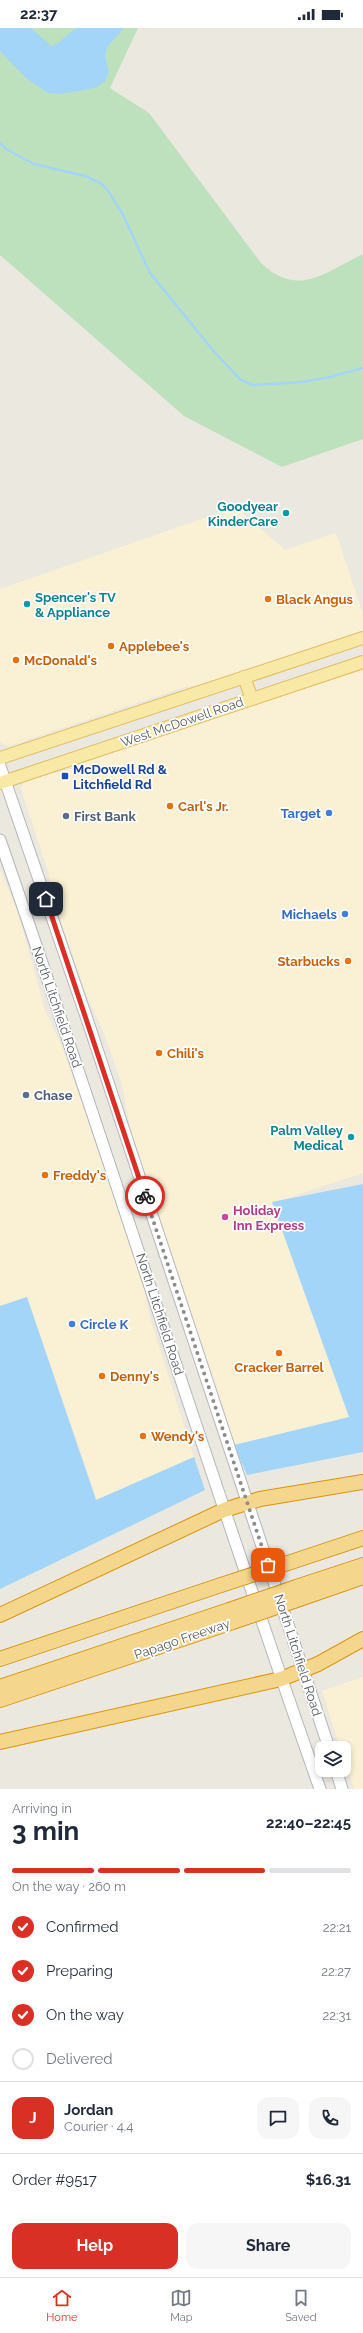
<!DOCTYPE html>
<html lang="en">
<head>
<meta charset="utf-8">
<style>
  body { margin:0; font-family:Raleway,sans-serif; background:#f6f6f7; color:#1f2937; height:100vh; display:flex; flex-direction:column; font-size:15px; white-space:nowrap }
  * { box-sizing:border-box; margin:0 }
  p { font-size:13px; color:#747a83 }
  .icon { flex:none; width:22px; height:22px; fill:none; stroke:currentColor; stroke-width:2; stroke-linecap:round; stroke-linejoin:round }
  .map { position:relative; height:1761px; overflow:hidden }
  .panel { display:flex; flex-direction:column; background:#fff; flex:1 }
  .panel>* { flex:none }
  .tools { position:absolute; left:315px; top:1713px; display:grid; gap:8px }
  .tools a { display:grid; place-items:center; width:36px; height:36px; border-radius:8px; background:#fff; box-shadow:0 2px 6px #0003; font-size:20px }
  .pin { position:absolute; display:grid; place-items:center; width:34px; height:34px; color:#fff; margin:-17px; border-radius:8px; box-shadow:0 2px 6px #0006 }
  .courier { position:absolute; display:grid; place-items:center; width:40px; height:40px; margin:-20px; border:3px solid #d93025; border-radius:50%; background:#fff; color:#222; box-shadow:0 1px 5px #0007 }
  .headline em { font-style:normal; font-weight:700 }
  .headline div { display:flex; flex-direction:column-reverse }
  .headline { display:flex; align-items:center; justify-content:space-between; height:68px; padding:0 12px }
  h1 { font-size:26px; font-weight:700; line-height:30px }
  .bar { display:grid; grid-template-columns:repeat(4,1fr); gap:6px 4px; align-content:center; height:48px; padding:0 12px }
  .bar i { height:5px; border-radius:3px; background:#e0e1e3 }
  .bar .current { background:#d93025 }
  .bar p { grid-column:span 4 }
  .line { display:flex; align-items:center; gap:10px; padding:0 12px; border-top:1px solid #e0e1e3 }
  .line div { flex:1 }
  .round { display:grid; place-items:center; flex:none; width:42px; height:42px; border-radius:12px; background:#f6f6f7 }
  ol { padding:0 12px; list-style:none }
  li { display:flex; align-items:center; gap:12px; height:44px }
  li p { margin-inline-start:auto }
  li .icon { padding:4px; border-radius:50%; background:#d93025; color:#fff; stroke-width:4 }
  li:last-child { color:#747a83 }
  li i { width:22px; height:22px; border:2px solid #e0e1e3; border-radius:50% }
  .cta { display:flex; gap:8px; margin-top:auto; padding:8px 12px }
  .cta a { flex:1; height:46px; border-radius:12px; background:#d93025; color:#fff; font-size:16px; font-weight:700; line-height:46px; text-align:center }
  .cta a+a { background:#f6f6f7; color:#1f2937 }
  .status { display:flex; justify-content:space-between; align-items:center; height:28px; padding:0 20px; background:#fff; direction:ltr }
  .status svg { height:11px; fill:currentColor }
  .tabs { display:flex; justify-content:space-around; align-items:center; height:56px; border-top:1px solid #e0e1e3; background:#fff; font-size:11px; color:#747a83 }
  .tabs a { display:grid; justify-items:center; gap:2px }
  .tabs .current { color:#d93025 }
  .map>svg:first-child { display:block }
  .commercial { fill:#faf1d4 }
  .green { fill:#bee1bd }
  .water { fill:#a2d5f8 }
  .lines { fill:none; stroke-linecap:round; stroke-linejoin:round }
  .stream { stroke:#a2d5f8; stroke-width:2.5 }
  .secondary-casing { stroke:#b3b7bb; stroke-width:13 }
  .primary-casing { stroke:#e6bc5d; stroke-width:14 }
  .motorway-casing { stroke:#da9510; stroke-width:16 }
  .secondary { stroke:#fff; stroke-width:11 }
  .primary { stroke:#f8e9a6; stroke-width:12 }
  .motorway { stroke:#f4d78c; stroke-width:14 }
  .motorway-bridge-casing { stroke:#da9510; stroke-width:16; stroke-linecap:butt }
  .motorway-bridge { stroke:#f4d78c; stroke-width:14 }
  .done { stroke:#8b8d8c; stroke-width:4; stroke-dasharray:0 7.2 }
  .route { stroke:#d93025; stroke-width:5 }
  .culture-dot { fill:#0f9aa8; stroke:#fff; stroke-width:1.5 }
  .food-dot { fill:#e8710a; stroke:#fff; stroke-width:1.5 }
  .transit-dot { fill:#1a4fb4; stroke:#fff; stroke-width:1.5 }
  .shop-dot { fill:#3f7fe0; stroke:#fff; stroke-width:1.5 }
  .service-dot { fill:#5c6f8a; stroke:#fff; stroke-width:1.5 }
  .hotel-dot { fill:#d1479c; stroke:#fff; stroke-width:1.5 }
  .labels { text-anchor:middle; dominant-baseline:central; stroke-width:3.5; stroke-linejoin:round; paint-order:stroke }
  .culture-label { font-size:13px; font-weight:bold; fill:#0d838f; stroke:#fff; text-anchor:end }
  .food-label { font-size:13px; font-weight:bold; fill:#c56008; stroke:#fff; text-anchor:start }
  .street-label { font-size:13px; fill:#585c5f; stroke:#fff }
  .transit-label { font-size:13px; font-weight:bold; fill:#164399; stroke:#fff; text-anchor:start }
  .shop-label { font-size:13px; font-weight:bold; fill:#366cbe; stroke:#fff; text-anchor:end }
  .service-label { font-size:13px; font-weight:bold; fill:#4e5e75; stroke:#fff; text-anchor:start }
  .hotel-label { font-size:13px; font-weight:bold; fill:#b23c85; stroke:#fff; text-anchor:start }
</style>
</head>
<body>
<div class="status"><b>22:37</b><svg viewBox="0 0 49 12"><path d="M0 12V9h3v3zM5 12V6h3v6zM10 12V3h3v9zM15 12V0h3v12zM26 1h20v11H26zM47 4h2v5h-2z"/></svg></div>
<div class="map">
<svg width="363" height="1761" viewBox="0 0 363 1761">
  <rect width="100%" height="100%" fill="#eae8df"/>
  <g class="commercial">
    <path d="M 236,479 L 285,522 L 336,505 L 363,586 L 363,603 L 207,656 L 185,659 L 12,717 L 7,718 L 0,714 L 0,561 Z"/>
    <path d="M 363,640 L 363,1145 L 272,1175 L 350,1389 L 234,1417 L 163,1205 L 130,1099 L 122,1057 L 104,1005 L 86,966 L 60,891 L 45,834 L 21,761 L 22,757 L 28,752 L 77,739 L 89,730 Z"/>
    <path d="M 0,841 L 18,884 L 45,982 L 64,1023 L 144,1259 L 149,1286 L 194,1429 L 97,1472 L 27,1269 L 0,1278 Z"/>
    <path d="M 363,1649 L 363,1761 L 354,1761 L 344,1731 L 344,1720 L 340,1720 L 322,1663 Z"/>
  </g>
  <path class="green" d="M 0,0 L 138,0 L 110,60 L 149,85 L 261,235 C 298,270 324,245 363,226 L 363,411 L 282,439 L 184,388 L 0,227 Z"/>
  <g class="water">
    <path d="M 0,0 L 31,0 L 51,18 L 57,16 L 76,0 L 124,0 L 107,19 L 105,27 L 109,44 L 105,53 L 97,59 L 85,62 L 59,66 L 48,65 L 26,50 L 0,23 Z"/>
    <path d="M 363,1156 L 363,1424 L 247,1447 L 234,1417 L 349,1389 L 272,1174 Z"/>
    <path d="M 27,1269 L 96,1472 L 194,1429 L 205,1462 L 0,1561 L 0,1278 Z"/>
  </g>
  <g class="lines">
    <path class="stream" d="M 0,115 L 6,121 L 34,136 L 85,148 L 102,156 L 109,164 L 122,185 L 150,245 L 216,326 L 241,352 L 253,357 L 302,354 L 330,349 L 363,340"/>
    <defs>
      <g id="secondary">
        <path d="M 0,738 L 89,997 L 329,1720"/>
        <path d="M 0,812 C 109,1127 209,1446 320,1761"/>
        <path d="M 336,1742 L 342,1761"/>
      </g>
      <g id="primary">
        <path d="M 244,649 L 252,671"/>
        <path d="M 0,730 L 363,610"/>
        <path d="M 0,755 L 363,634"/>
      </g>
      <g id="motorway">
        <path d="M 288,1535 L 363,1510"/>
        <path d="M 296,1559 L 363,1537"/>
        <path d="M 300,1571 L 363,1549"/>
        <path d="M 0,1587 L 224,1482 L 260,1471 L 363,1454"/>
        <path d="M 0,1631 L 221,1557"/>
        <path d="M 0,1659 L 229,1582"/>
        <path d="M 0,1672 L 233,1594"/>
        <path d="M 0,1714 L 281,1651 L 318,1636 L 363,1611"/>
      </g>
    </defs>
    <use href="#secondary" class="secondary-casing"/>
    <use href="#primary" class="primary-casing"/>
    <use href="#motorway" class="motorway-casing"/>
    <use href="#secondary" class="secondary"/>
    <use href="#primary" class="primary"/>
    <use href="#motorway" class="motorway"/>
    <defs>
      <g id="motorway-bridge">
        <path d="M 221,1557 L 288,1535"/>
        <path d="M 229,1582 L 296,1559"/>
        <path d="M 233,1594 L 300,1571"/>
      </g>
    </defs>
    <use href="#motorway-bridge" class="motorway-bridge-casing"/>
    <use href="#motorway-bridge" class="motorway-bridge"/>
  </g>
  <g class="lines">
    <path class="done" d="M 145,1168 L 268,1537"/>
    <path class="route" d="M 46,871 L 145,1168"/>
  </g>
  <g class="culture-dot">
    <circle cx="286" cy="485" r="4"/>
    <circle cx="27" cy="576" r="4"/>
    <circle cx="351" cy="1109" r="4"/>
  </g>
  <g class="food-dot">
    <circle cx="268" cy="571" r="4"/>
    <circle cx="111" cy="618" r="4"/>
    <circle cx="16" cy="632" r="4"/>
    <circle cx="170" cy="778" r="4"/>
    <circle cx="348" cy="933" r="4"/>
    <circle cx="159" cy="1025" r="4"/>
    <circle cx="45" cy="1147" r="4"/>
    <circle cx="279" cy="1325" r="4"/>
    <circle cx="102" cy="1348" r="4"/>
    <circle cx="143" cy="1408" r="4"/>
  </g>
  <rect class="transit-dot" x="61" y="744" width="8" height="8" rx="2"/>
  <g class="shop-dot">
    <circle cx="329" cy="785" r="4"/>
    <circle cx="345" cy="886" r="4"/>
    <circle cx="72" cy="1296" r="4"/>
  </g>
  <g class="service-dot">
    <circle cx="66" cy="788" r="4"/>
    <circle cx="26" cy="1067" r="4"/>
  </g>
  <circle class="hotel-dot" cx="225" cy="1189" r="4"/>
  <g class="labels">
    <g class="culture-label">
      <text x="278" y="478">Goodyear<tspan x="278" dy="15">KinderCare</tspan></text>
      <text x="35" y="569" text-anchor="start">Spencer's TV<tspan x="35" dy="15">&amp; Appliance</tspan></text>
      <text x="343" y="1102">Palm Valley<tspan x="343" dy="15">Medical</tspan></text>
    </g>
    <g class="food-label">
      <text x="276" y="571">Black Angus</text>
      <text x="119" y="618">Applebee's</text>
      <text x="24" y="632">McDonald's</text>
      <text x="178" y="778">Carl's Jr.</text>
      <text x="340" y="933" text-anchor="end">Starbucks</text>
      <text x="167" y="1025">Chili's</text>
      <text x="53" y="1147">Freddy's</text>
      <text x="279" y="1339" text-anchor="middle">Cracker Barrel</text>
      <text x="110" y="1348">Denny's</text>
      <text x="151" y="1408">Wendy's</text>
    </g>
    <g class="street-label">
      <text transform="translate(182 694) rotate(-19)">West McDowell Road</text>
      <text transform="translate(57 979) rotate(71)">North Litchfield Road</text>
      <text transform="translate(160 1286) rotate(72)">North Litchfield Road</text>
      <text transform="translate(182 1611) rotate(-19)">Papago Freeway</text>
      <text transform="translate(298 1627) rotate(72)">North Litchfield Road</text>
    </g>
    <g class="transit-label">
      <text x="73" y="741">McDowell Rd &amp;<tspan x="73" dy="15">Litchfield Rd</tspan></text>
    </g>
    <g class="shop-label">
      <text x="321" y="785">Target</text>
      <text x="337" y="886">Michaels</text>
      <text x="80" y="1296" text-anchor="start">Circle K</text>
    </g>
    <g class="service-label">
      <text x="74" y="788">First Bank</text>
      <text x="34" y="1067">Chase</text>
    </g>
    <g class="hotel-label">
      <text x="233" y="1182">Holiday<tspan x="233" dy="15">Inn Express</tspan></text>
    </g>
  </g>
</svg>
<div class="tools">
<a><svg class="icon" aria-label="layers" viewBox="0 0 24 24"><path d="M12 4l9 5-9 5-9-5zM3 14l9 5 9-5"/></svg></a>
</div>
<div class="pin" style="left:268px;top:1537px;background:#ea580c"><svg class="icon" aria-label="bag" viewBox="0 0 24 24"><path d="M5 8h14l-1 12H6zM9 8a3 3 0 0 1 6 0"/></svg></div>
<div class="pin" style="left:46px;top:871px;background:#1f2937"><svg class="icon" aria-label="home" viewBox="0 0 24 24"><path d="M3 11l9-7 9 7M6 9v11h12V9"/></svg></div>
<div class="courier" style="left:145px;top:1168px"><svg class="icon" aria-label="bike" viewBox="0 0 24 24"><circle cx="6" cy="16" r="4"/><circle cx="18" cy="16" r="4"/><path d="M6 16l4-8h5l3 8M10 8l3 8H6M13 5h3"/></svg></div>
</div>
<section class="panel">
<div class="headline"><div><h1>3 min</h1><p>Arriving in</p></div><em>22:40–22:45</em></div>
<div class="bar"><i class="current"></i><i class="current"></i><i class="current"></i><i></i><p>On the way · 260 m</p></div>
<ol>
<li><svg class="icon" aria-label="check" viewBox="0 0 24 24"><path d="M5 12l5 5 9-10"/></svg>Confirmed<p>22:21</p></li>
<li><svg class="icon" aria-label="check" viewBox="0 0 24 24"><path d="M5 12l5 5 9-10"/></svg>Preparing<p>22:27</p></li>
<li><svg class="icon" aria-label="check" viewBox="0 0 24 24"><path d="M5 12l5 5 9-10"/></svg>On the way<p>22:31</p></li>
<li><i></i>Delivered</li>
</ol>
<div class="line" style="height:72px"><b class="round" style="background:#d93025;color:#fff">J</b><div><b>Jordan</b><p>Courier · 4.4</p></div><a class="round"><svg class="icon" aria-label="chat" viewBox="0 0 24 24"><path d="M4 5h16v11H9l-5 4z"/></svg></a><a class="round"><svg class="icon" aria-label="phone" viewBox="0 0 24 24"><path d="M5 4h4l2 5-3 2q2 4 5 5l2-3 5 2v4C11 20 4 13 5 4z"/></svg></a></div>
<div class="line" style="height:52px"><div>Order #9517</div><b>$16.31</b></div>
<div class="cta"><a>Help</a><a>Share</a></div>
</section>
<nav class="tabs">
<a class="current"><svg class="icon" aria-label="home" viewBox="0 0 24 24"><path d="M3 11l9-7 9 7M6 9v11h12V9"/></svg>Home</a>
<a><svg class="icon" aria-label="map" viewBox="0 0 24 24"><path d="M3 6l6-2 6 2 6-2v14l-6 2-6-2-6 2zM9 4v14M15 6v14"/></svg>Map</a>
<a><svg class="icon" aria-label="saved" viewBox="0 0 24 24"><path d="M7 4h10v16l-5-4-5 4z"/></svg>Saved</a>
</nav>
</body>
</html>
